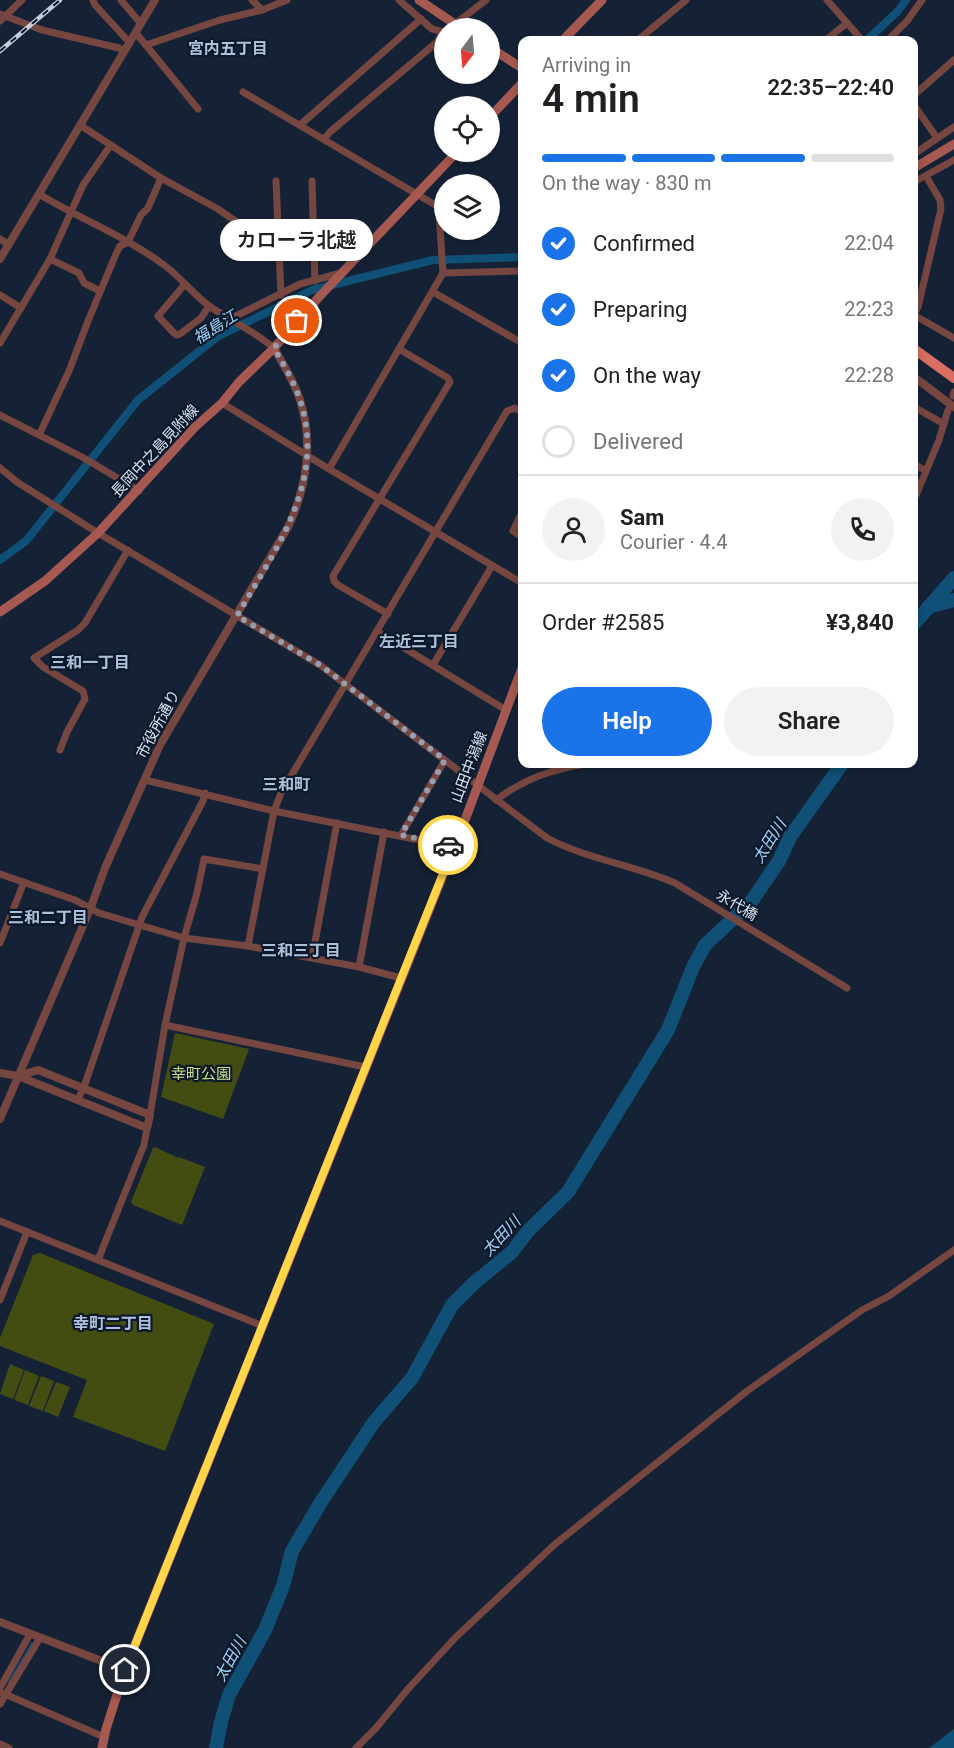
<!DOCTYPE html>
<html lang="en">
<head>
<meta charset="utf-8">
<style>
  body { margin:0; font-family:Roboto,"Noto Sans JP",sans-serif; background:#f2f2f2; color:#202124; height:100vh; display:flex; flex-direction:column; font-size:22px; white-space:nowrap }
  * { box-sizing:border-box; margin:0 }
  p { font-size:20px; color:#757577 }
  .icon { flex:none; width:33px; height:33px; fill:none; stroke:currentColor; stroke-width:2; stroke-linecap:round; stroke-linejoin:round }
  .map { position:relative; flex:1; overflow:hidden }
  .drawer { position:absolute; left:518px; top:36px; width:400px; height:732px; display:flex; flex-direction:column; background:#fff; border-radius:12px; box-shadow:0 3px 9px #0003 }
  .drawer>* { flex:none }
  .needle { width:39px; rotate:196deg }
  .controls { position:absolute; left:434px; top:18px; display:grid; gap:12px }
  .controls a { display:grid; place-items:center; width:66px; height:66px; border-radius:50%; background:#fff; box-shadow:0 3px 9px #0003; font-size:30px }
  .pin { position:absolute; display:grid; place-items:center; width:51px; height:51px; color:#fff; margin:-26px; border:3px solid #fff; border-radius:50%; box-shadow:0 2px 6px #0007 }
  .courier { position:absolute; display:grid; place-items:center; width:60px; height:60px; margin:-30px; border:4px solid #ffd54a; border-radius:50%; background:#fff; color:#222; box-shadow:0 2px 8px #0007 }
  .bubble { position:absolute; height:42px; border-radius:21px; background:#fff; box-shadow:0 3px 9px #0003; font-size:20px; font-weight:600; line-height:42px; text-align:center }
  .headline em { font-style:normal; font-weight:600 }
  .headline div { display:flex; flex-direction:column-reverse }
  .headline { display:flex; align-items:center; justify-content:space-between; height:102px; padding:0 24px }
  h1 { font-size:39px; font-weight:600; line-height:45px }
  .bar { display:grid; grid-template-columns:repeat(4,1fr); gap:9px 6px; align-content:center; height:72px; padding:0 24px }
  .bar i { height:8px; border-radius:4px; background:#e0e0e0 }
  .bar .selected { background:#1a73e8 }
  .bar p { grid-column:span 4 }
  .line { display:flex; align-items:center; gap:15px; padding:0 24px; border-top:2px solid #e0e0e0 }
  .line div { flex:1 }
  .round { display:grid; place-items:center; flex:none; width:63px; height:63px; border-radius:32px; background:#f2f2f2 }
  ol { padding:0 24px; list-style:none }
  li { display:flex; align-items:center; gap:18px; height:66px }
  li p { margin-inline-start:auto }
  li .icon { padding:6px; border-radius:50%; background:#1a73e8; color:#fff; stroke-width:4 }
  li:last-child { color:#757577 }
  li i { width:33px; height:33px; border:3px solid #e0e0e0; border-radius:50% }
  .button { display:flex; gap:12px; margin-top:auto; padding:12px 24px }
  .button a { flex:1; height:69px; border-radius:36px; background:#1a73e8; color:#fff; font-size:24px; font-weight:600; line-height:69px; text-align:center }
  .button a+a { background:#f2f2f2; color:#202124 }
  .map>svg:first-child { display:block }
  .park { fill:#434d12 }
  .water { fill:#105076 }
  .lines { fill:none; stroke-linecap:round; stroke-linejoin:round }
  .stream { stroke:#105076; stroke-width:2 }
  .canal { stroke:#105076; stroke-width:8 }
  .river { stroke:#105076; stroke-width:14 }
  .minor { stroke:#764640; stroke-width:7 }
  .tertiary { stroke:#764640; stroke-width:8 }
  .secondary { stroke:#a55950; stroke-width:9 }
  .trunk { stroke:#d96d62; stroke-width:10 }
  .rail-casing { stroke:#c4cedb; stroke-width:4.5 }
  .rail { stroke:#0c192b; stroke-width:2; stroke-dasharray:7; stroke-linecap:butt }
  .done { stroke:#959faf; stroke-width:6; stroke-dasharray:0 10.8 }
  .route { stroke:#ffd54a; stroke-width:8 }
  .labels { text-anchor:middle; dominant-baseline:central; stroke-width:4.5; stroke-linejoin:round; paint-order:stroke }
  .street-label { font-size:15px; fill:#dae3f0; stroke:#0c192b }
  .park-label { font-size:15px; fill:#cee084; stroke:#0c192b }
  .neighbourhood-label { font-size:16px; font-weight:bold; fill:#afc0da; stroke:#0c192b }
  .water-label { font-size:16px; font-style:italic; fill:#a3d3f7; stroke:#0c192b }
</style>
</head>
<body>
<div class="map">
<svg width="954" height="1748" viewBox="0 0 954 1748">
  <rect width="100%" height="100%" fill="#152236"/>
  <g class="park">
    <path d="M 175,1033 L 249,1049 L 223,1119 L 161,1097 Z"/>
    <path d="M 155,1147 L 178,1158 L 179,1157 L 205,1167 L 182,1225 L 133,1205 L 131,1202 L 153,1148 Z"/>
    <path d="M 40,1253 L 214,1324 L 165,1451 L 73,1417 L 87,1380 L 0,1346 L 0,1338 L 33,1255 Z"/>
    <path d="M 10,1364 L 24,1370 L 13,1399 L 0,1394 Z"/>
    <path d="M 25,1370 L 39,1376 L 28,1405 L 14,1400 Z"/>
    <path d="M 41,1376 L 54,1381 L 43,1411 L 29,1406 Z"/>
    <path d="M 56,1382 L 70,1387 L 58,1417 L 44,1411 Z"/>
  </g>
  <path class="water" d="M 954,1729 L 954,1748 L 929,1748 Z"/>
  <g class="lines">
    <path class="stream" d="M 9,1682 L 32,1643"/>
    <g class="canal">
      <path d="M 867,40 L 898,11 L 906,0"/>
      <path d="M 0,560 L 26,541 L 138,400 L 217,337 L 312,290 L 433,260 L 522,257"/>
    </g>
    <g class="river">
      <path d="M 928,607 L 954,600"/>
      <path d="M 914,624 L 954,578"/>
      <path d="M 216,1748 L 221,1722 L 229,1695 L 265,1630 L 283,1586 L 292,1551 L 321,1502 L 374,1422 L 412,1378 L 452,1305 L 474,1283 L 512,1252 L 528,1231 L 568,1192 L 668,1030 L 693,967 L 705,945 L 751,902 L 779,861 L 790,837 L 842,764"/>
    </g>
    <g class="minor">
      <path d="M 93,0 L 95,5 L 130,43"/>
      <path d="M 121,0 L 141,24"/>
      <path d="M 252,0 L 262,10"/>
      <path d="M 399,0 L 432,29 L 444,32"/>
      <path d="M 827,0 L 862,40"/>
      <path d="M 0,14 L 42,30 L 119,48 L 124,52"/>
      <path d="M 0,21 L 22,0"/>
      <path d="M 450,28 L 486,0"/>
      <path d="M 136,33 L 198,109"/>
      <path d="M 638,40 L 686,0"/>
      <path d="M 826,40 L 847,23"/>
      <path d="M 888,40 L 907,21 L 922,0"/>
      <path d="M 146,45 L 220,20 L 262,10 L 287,0"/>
      <path d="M 243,92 L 437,206 L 439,212 L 443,273 L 329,469"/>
      <path d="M 914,95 L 954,60"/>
      <path d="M 914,105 L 937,138"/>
      <path d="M 80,125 L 161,178 L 218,209 L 244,227 L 313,235"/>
      <path d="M 300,125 L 421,19"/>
      <path d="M 324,139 L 330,132 L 437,42 L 443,32"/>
      <path d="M 914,154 L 954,127"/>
      <path d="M 276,181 L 281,295"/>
      <path d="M 312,181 L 315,281"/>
      <path d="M 914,182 L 954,160"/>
      <path d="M 39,194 C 80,219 125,236 164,265 C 181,277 194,296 212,308 C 232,321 255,332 274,348"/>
      <path d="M 0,239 L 9,245"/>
      <path d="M 50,259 L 79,273 L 84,283 L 100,291"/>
      <path d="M 443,273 L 522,271"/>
      <path d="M 185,284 L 158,316 L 174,333 L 177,335 L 180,334 L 201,318 L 209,306"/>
      <path d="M 433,292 L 522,343"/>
      <path d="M 0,295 L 21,308"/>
      <path d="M 914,314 L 918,307 L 941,209 L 940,200 L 926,176"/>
      <path d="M 914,315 L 954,338"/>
      <path d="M 230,319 L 300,284 L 341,273"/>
      <path d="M 0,343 L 50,259 L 83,185 L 110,146"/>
      <path d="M 953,396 L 954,392"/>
      <path d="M 222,403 L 329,469 L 522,583"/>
      <path d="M 914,407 L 944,424"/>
      <path d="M 0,415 L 84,458 L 139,491"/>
      <path d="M 39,435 L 69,371 L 88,321 L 116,254 L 120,246 L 128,242 L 141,215 L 148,208 L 161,178"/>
      <path d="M 914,464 L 926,471"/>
      <path d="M 0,468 L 17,482 L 98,533 L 320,665 L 547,838 C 587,859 633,865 675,883 L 847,988"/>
      <path d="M 914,500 L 939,440 L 948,410"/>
      <path d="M 522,512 L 513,531 L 522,537"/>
      <path d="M 388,614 L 338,585 L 334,581 L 333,576 L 450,382 L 448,378 L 399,349"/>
      <path d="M 378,632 L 506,710"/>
      <path d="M 433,665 L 492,566"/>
      <path d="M 60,750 L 67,732 L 85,699 L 83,691 L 43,667 L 34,658 L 78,630 L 85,623 L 128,550"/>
      <path d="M 145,780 L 274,811 L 454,847"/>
      <path d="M 496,800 C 524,779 552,769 586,764"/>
      <path d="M 401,835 L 445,760"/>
      <path d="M 0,874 L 75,900 L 99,913 L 184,938 L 248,946 L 359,967 L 401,978"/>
      <path d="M 0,943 L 24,882"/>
      <path d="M 248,946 L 274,811 L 281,793 L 507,411 L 515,408 L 522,412"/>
      <path d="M 312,958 L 337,823"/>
      <path d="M 359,967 L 384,832"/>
      <path d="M 165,1025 L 365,1067"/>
      <path d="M 78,1099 L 84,1087 L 142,917 L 203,801 L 205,793"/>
      <path d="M 150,1115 L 165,1025 L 184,938 L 197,893 L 204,859 L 263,869"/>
      <path d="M 0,1221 L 263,1326"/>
      <path d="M 98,1260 L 144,1145 L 147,1128"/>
      <path d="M 0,1300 L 27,1232"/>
      <path d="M 0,1688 L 30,1634"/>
      <path d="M 0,1692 L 104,1737"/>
      <path d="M 0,1704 L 40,1638"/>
      <path d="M 0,1744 L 9,1748"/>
      <path d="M 356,1748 L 376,1728 L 408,1689 L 455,1638 L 554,1545 L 747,1391 L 862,1310 L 889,1296 L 954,1250"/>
    </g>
    <g class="tertiary">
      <path d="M 0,259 L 155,0"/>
      <path d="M 914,377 L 954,407"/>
      <path d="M 0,1073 L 18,1076 L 147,1128 L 150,1115 L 38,1070 L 18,1076"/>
      <path d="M 0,1119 L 91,907 L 105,868 L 160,745 L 288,527 C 307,487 314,440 299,397 C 293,380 283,364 274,348"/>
      <path d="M 0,1622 L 125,1670"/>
    </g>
    <g class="secondary">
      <path d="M 419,0 L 461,28"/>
      <path d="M 563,40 L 602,0"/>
      <path d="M 489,47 L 522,68"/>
      <path d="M 489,118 L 522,83"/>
      <path d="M 914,168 L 954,144"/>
      <path d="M 0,612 L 45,581 L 98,533 L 195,427 L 222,403 L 239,382 L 274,348 L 319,297 L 457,152"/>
      <path d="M 102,1748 L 106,1729 L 125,1670 L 465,820 L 522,668"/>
    </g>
    <path class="trunk" d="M 914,349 L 954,378"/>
    <defs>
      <path id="rail" d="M 0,51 L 60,0"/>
    </defs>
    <use href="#rail" class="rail-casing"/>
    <use href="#rail" class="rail"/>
  </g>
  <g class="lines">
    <path class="done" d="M 297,321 L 274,348 C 283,364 293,380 299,397 C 328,480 276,548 237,616 L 320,665 L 445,760 L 401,835 L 448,845"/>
    <path class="route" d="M 125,1670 L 448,861 L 454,847 L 448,845"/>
  </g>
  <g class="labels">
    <g class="street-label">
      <text transform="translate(155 451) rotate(-47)">長岡中之島見附線</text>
      <text transform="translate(158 724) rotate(-62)">市役所通り</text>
      <text transform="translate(469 767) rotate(-69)">山田中潟線</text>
      <text transform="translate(737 905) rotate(31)">永代橋</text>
    </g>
    <g class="park-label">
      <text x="201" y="1074">幸町公園</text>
    </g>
    <g class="neighbourhood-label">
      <text x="228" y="48">宮内五丁目</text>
      <text x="419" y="641">左近三丁目</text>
      <text x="90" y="662">三和一丁目</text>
      <text x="286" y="784">三和町</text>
      <text x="48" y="917">三和二丁目</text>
      <text x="301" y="950">三和三丁目</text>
      <text x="113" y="1323">幸町二丁目</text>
    </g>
    <g class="water-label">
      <text transform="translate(215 327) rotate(-32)">福島江</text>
      <text transform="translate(769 841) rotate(-58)">太田川</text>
      <text transform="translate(501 1236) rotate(-47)">太田川</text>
      <text transform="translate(230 1659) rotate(-61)">太田川</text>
    </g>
  </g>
</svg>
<div class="controls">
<a><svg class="needle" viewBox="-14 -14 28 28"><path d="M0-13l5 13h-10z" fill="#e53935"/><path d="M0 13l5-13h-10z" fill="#757577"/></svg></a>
<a><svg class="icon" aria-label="locate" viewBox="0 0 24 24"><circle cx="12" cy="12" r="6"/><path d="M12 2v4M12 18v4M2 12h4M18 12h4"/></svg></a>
<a><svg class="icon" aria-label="layers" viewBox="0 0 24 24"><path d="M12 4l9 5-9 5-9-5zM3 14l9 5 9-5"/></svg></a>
</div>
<div class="pin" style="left:297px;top:321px;background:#ea580c"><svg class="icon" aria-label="bag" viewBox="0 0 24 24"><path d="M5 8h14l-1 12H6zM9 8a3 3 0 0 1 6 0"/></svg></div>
<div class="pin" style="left:125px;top:1670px;background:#1f2937"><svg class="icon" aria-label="home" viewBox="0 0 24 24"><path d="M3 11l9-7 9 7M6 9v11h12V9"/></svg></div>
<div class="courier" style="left:448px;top:845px"><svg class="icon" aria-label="car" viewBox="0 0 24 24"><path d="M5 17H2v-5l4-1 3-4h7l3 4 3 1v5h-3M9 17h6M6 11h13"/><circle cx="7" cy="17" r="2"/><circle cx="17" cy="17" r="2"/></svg></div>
<div class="bubble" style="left:220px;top:219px;width:153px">カローラ北越</div>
<section class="drawer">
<div class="headline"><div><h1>4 min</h1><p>Arriving in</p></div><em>22:35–22:40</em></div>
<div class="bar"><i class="selected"></i><i class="selected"></i><i class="selected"></i><i></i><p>On the way · 830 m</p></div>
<ol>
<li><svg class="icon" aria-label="check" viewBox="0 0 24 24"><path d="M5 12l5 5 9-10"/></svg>Confirmed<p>22:04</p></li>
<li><svg class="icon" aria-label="check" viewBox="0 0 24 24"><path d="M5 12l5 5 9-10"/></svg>Preparing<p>22:23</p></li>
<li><svg class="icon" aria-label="check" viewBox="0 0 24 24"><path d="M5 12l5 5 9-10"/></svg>On the way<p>22:28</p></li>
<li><i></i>Delivered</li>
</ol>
<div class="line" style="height:108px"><a class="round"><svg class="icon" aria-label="person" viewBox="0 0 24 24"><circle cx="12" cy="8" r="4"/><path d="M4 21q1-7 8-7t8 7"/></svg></a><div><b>Sam</b><p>Courier · 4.4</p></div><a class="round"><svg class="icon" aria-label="phone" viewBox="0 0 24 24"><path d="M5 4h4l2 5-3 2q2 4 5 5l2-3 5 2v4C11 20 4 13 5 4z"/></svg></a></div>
<div class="line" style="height:78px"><div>Order #2585</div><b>¥3,840</b></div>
<div class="button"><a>Help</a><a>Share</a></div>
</section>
</div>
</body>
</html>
